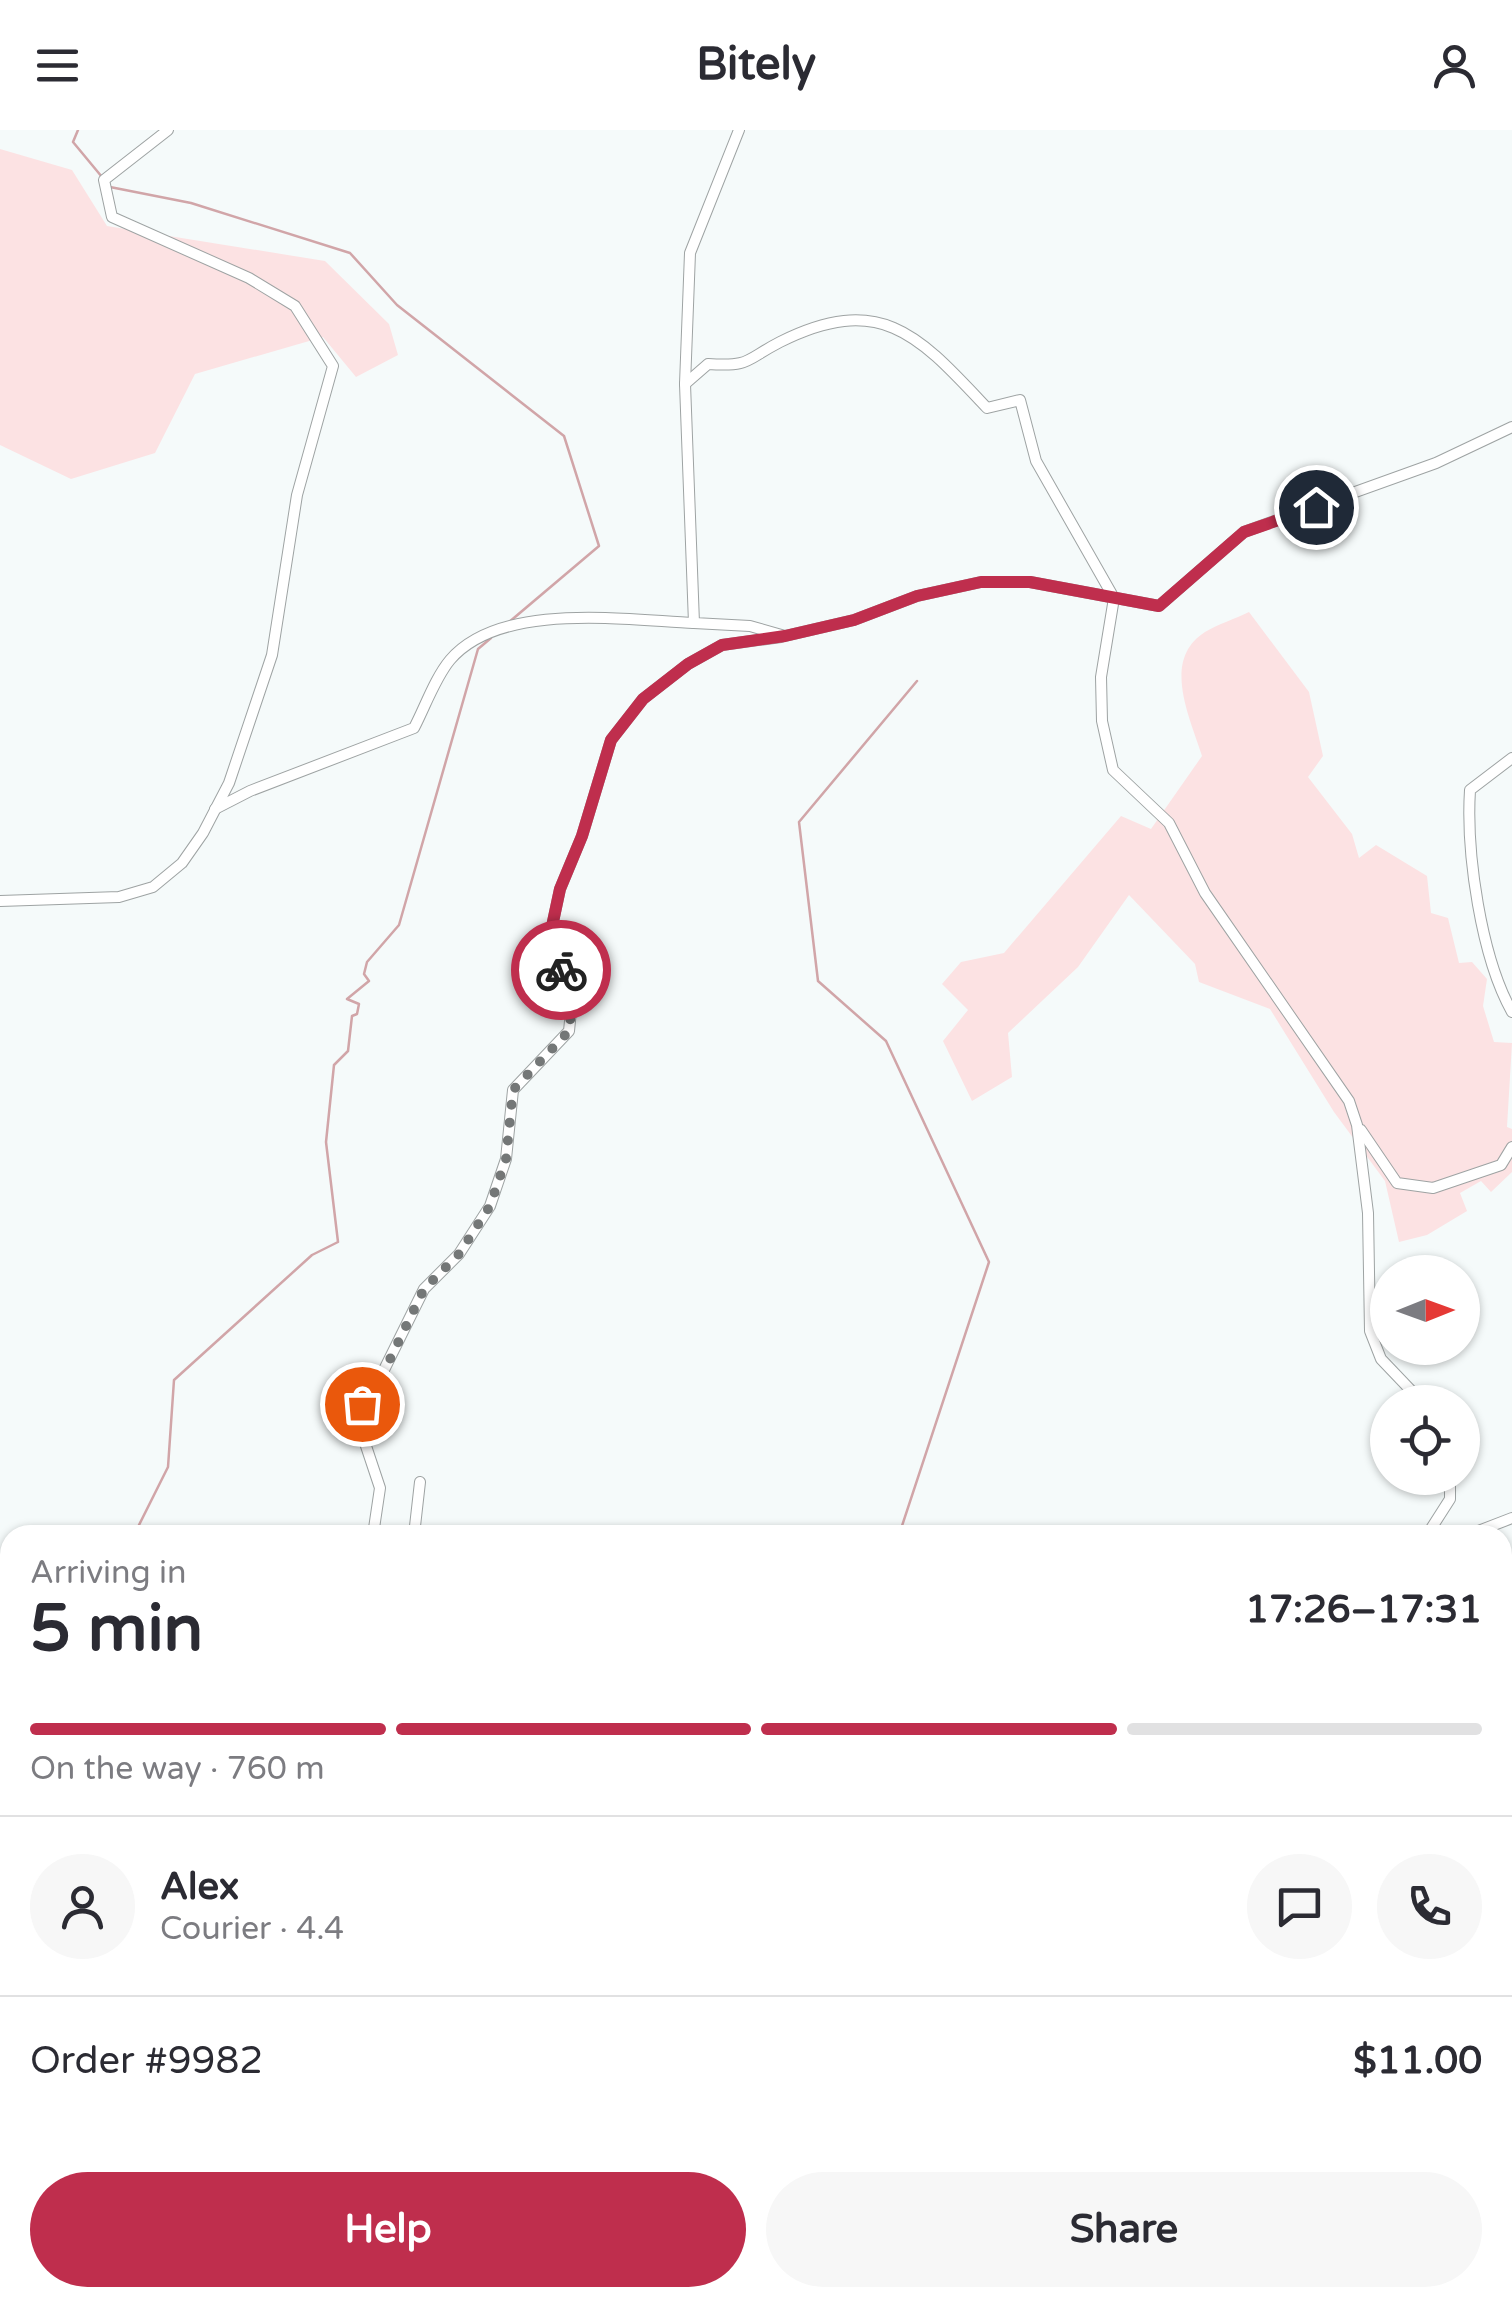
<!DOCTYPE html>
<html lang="en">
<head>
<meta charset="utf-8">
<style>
  body { margin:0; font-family:"Varela Round",sans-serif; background:#f7f7f7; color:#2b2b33; height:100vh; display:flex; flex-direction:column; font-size:38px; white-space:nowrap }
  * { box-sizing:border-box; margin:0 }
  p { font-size:32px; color:#7c7c81 }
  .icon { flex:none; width:55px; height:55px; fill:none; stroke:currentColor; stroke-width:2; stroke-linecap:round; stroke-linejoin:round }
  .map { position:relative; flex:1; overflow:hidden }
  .side { position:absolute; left:0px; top:1395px; width:1512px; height:782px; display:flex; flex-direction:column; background:#fff; border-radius:30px 30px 0 0; box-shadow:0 2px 8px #0004 }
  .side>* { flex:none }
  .needle { width:65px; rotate:89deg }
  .fabs { position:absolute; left:1370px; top:1125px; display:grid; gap:20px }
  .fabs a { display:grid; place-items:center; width:110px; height:110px; border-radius:50%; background:#fff; box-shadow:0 2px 8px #0004; font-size:50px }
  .pin { position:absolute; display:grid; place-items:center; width:85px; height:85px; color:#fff; margin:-42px; border:5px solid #fff; border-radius:50%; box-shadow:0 2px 10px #0007 }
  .courier { position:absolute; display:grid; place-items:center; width:100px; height:100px; margin:-50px; border:8px solid #bf2e4d; border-radius:50%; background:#fff; color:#222; box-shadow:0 2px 12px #0007 }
  .summary em { font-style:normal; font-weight:800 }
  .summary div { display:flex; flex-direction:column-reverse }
  .summary { display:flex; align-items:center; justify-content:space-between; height:170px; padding:0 30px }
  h1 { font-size:65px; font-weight:800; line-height:75px }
  .bar { display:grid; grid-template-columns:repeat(4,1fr); gap:15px 10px; align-content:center; height:120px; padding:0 30px }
  .bar i { height:12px; border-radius:8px; background:#e1e1e2 }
  .bar .selected { background:#bf2e4d }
  .bar p { grid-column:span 4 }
  .line { display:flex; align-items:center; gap:25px; padding:0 30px; border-top:2px solid #e1e1e2 }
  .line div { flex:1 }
  .round { display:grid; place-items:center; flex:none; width:105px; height:105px; border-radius:52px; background:#f7f7f7 }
  .button { display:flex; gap:20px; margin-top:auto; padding:20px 30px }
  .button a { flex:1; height:115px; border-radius:60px; background:#bf2e4d; color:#fff; font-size:40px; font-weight:800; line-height:115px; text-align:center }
  .button a+a { background:#f7f7f7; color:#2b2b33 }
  header { display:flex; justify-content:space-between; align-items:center; height:130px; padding:0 30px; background:#fff; font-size:45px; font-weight:800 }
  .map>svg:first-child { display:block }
  .green { fill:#fce2e3 }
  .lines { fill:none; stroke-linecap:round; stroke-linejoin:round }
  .stream { stroke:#d1a5a8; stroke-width:2.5 }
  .minor-casing { stroke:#9ea3a3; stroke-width:12 }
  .primary-casing { stroke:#d5d6d6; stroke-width:18 }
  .minor { stroke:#fff; stroke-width:10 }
  .primary { stroke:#9cdfdd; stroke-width:15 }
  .done { stroke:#747777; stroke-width:10; stroke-dasharray:0 18 }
  .route { stroke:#bf2e4d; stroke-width:12 }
</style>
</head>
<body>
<header><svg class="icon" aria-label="menu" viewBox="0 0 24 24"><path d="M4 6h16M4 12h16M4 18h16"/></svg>Bitely<svg class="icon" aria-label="person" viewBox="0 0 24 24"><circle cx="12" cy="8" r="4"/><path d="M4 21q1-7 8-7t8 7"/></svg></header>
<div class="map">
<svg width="1512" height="2176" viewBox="0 0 1512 2176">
  <rect width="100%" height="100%" fill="#f5fafa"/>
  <g class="green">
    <path d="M 0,19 L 72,40 L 107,96 L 325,131 L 389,194 L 398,225 L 356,247 L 323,207 L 195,244 L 155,323 L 71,349 L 0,315 Z"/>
    <path d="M 1249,482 L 1309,562 L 1323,626 L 1308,647 L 1352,704 L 1359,728 L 1376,715 L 1427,746 L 1431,783 L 1448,788 L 1459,833 L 1472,832 L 1487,849 L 1483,876 L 1494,912 L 1512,913 L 1507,997 L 1512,999 L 1512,1042 L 1491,1062 L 1481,1051 L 1460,1063 L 1467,1081 L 1427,1105 L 1399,1112 L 1385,1051 L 1334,982 L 1270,879 L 1199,852 L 1195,834 L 1129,765 L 1078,837 L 1008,903 L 1012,947 L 972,971 L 943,911 L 968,880 L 942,854 L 961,832 L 1004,823 L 1121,686 L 1151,699 L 1202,626 C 1190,587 1161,530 1205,502 C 1218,494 1235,489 1249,482 Z"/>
    <path d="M 234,2168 L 681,2168 L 687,2176 L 235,2176 Z"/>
  </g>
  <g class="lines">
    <g class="stream">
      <path d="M 78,0 L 73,12 L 102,47"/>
      <path d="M 110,57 L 191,73 L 350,123 L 397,175 L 564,306 L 599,416 L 508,493"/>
      <path d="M 134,1405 L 168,1337 L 174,1250 L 312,1125 L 338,1112 L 326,1012 L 334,935 L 348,921 L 352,886 L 357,884 L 359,874 L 347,869 L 369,851 L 364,844 L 367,832 L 399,795 L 478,519 L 491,508"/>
      <path d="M 899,1405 L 989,1132 L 886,911 L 818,851 L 799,692 L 917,551"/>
      <path d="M 184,2168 L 188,2176"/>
      <path d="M 841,2168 L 846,2176"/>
    </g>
    <defs>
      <g id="minor">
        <path d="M 739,0 L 690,123 L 685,254 L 694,493 L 750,496 L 785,506 L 854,490 L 917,466 L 981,452 L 1030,452 L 1159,476 L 1244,402 L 1436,333 L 1512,297"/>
        <path d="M 685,254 L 708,234 C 751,237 745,230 780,212 C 882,161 920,207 987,278 L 1020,270 L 1036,331 L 1114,468 L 1101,547 L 1102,591 L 1113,640 L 1169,693 L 1205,763 L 1349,971 L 1357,995 L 1368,1083 L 1370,1201 L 1381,1229 L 1422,1272"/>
        <path d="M 1512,628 L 1470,660 C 1466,723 1481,827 1512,882"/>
        <path d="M 215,679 L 250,661 L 414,598 C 425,577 435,548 450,530 C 500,471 626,490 694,493"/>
        <path d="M 0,771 L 119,767 L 153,757 L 182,733 L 203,703 L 229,653 L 272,525 L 297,365 L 333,236 L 295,176 L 249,148 L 112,87 L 104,50 L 168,0"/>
        <path d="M 1361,1000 L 1397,1053 L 1433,1058 L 1501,1035 L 1512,1017"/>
        <path d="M 373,1405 L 380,1358 L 363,1307 L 363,1274 L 377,1254 L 424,1159 L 459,1124 L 490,1076 L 506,1029 L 513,960 L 569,901 L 571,881 L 551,801 L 560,759 L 582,706 L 611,610 L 643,569 L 688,534 L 722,515 L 781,507"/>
        <path d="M 414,1405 L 420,1352"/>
        <path d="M 1427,1405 L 1450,1369 L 1450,1348"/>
        <path d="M 1468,1405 L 1512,1388"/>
        <path d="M 1502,1929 L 1512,1941"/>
        <path d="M 1284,2168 L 1293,2176"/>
        <path d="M 1389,2168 L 1399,2176"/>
        <path d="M 1240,2176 L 1247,2168"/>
        <path d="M 1460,2176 L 1461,2168"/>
      </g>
      <g id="primary">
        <path d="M 0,1660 L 10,1657"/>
        <path d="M 1173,2168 L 1180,2176"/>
      </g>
    </defs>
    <use href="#minor" class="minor-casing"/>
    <use href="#primary" class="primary-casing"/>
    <use href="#minor" class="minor"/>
    <use href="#primary" class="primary"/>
  </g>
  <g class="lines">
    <path class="done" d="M 362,1274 L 378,1254 L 424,1159 L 459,1124 L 490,1076 L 506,1029 L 513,960 L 569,901 L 571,882 L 561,840"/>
    <path class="route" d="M 561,840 L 551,801 L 560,759 L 582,706 L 611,610 L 643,569 L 688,534 L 722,515 L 785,506 L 854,490 L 917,466 L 981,452 L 1030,452 L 1159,476 L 1244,402 L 1316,377"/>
  </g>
</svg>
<div class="fabs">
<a><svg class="needle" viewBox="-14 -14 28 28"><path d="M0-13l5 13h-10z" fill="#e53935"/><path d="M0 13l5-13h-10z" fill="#7c7c81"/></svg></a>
<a><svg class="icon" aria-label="locate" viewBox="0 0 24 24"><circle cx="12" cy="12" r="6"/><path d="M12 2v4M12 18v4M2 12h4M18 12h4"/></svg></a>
</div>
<div class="pin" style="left:362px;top:1274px;background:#ea580c"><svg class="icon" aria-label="bag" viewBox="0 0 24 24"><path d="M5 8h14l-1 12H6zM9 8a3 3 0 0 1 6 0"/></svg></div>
<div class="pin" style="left:1316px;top:377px;background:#1f2937"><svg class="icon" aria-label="home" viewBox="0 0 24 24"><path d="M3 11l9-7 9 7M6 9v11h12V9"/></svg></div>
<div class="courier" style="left:561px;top:840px"><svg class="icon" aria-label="bike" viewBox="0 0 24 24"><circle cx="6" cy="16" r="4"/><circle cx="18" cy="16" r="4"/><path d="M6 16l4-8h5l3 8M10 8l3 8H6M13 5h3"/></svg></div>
<section class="side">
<div class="summary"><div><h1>5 min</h1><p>Arriving in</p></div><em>17:26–17:31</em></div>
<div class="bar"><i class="selected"></i><i class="selected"></i><i class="selected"></i><i></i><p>On the way · 760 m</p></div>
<div class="line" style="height:180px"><a class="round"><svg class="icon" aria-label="person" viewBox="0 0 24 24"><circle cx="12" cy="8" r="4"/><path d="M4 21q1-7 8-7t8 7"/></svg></a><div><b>Alex</b><p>Courier · 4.4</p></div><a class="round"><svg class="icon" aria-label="chat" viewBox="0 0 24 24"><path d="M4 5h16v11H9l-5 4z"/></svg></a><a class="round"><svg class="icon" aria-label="phone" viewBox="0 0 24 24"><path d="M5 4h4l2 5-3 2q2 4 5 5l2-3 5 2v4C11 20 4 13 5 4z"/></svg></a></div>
<div class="line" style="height:130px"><div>Order #9982</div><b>$11.00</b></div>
<div class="button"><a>Help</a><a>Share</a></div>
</section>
</div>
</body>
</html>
